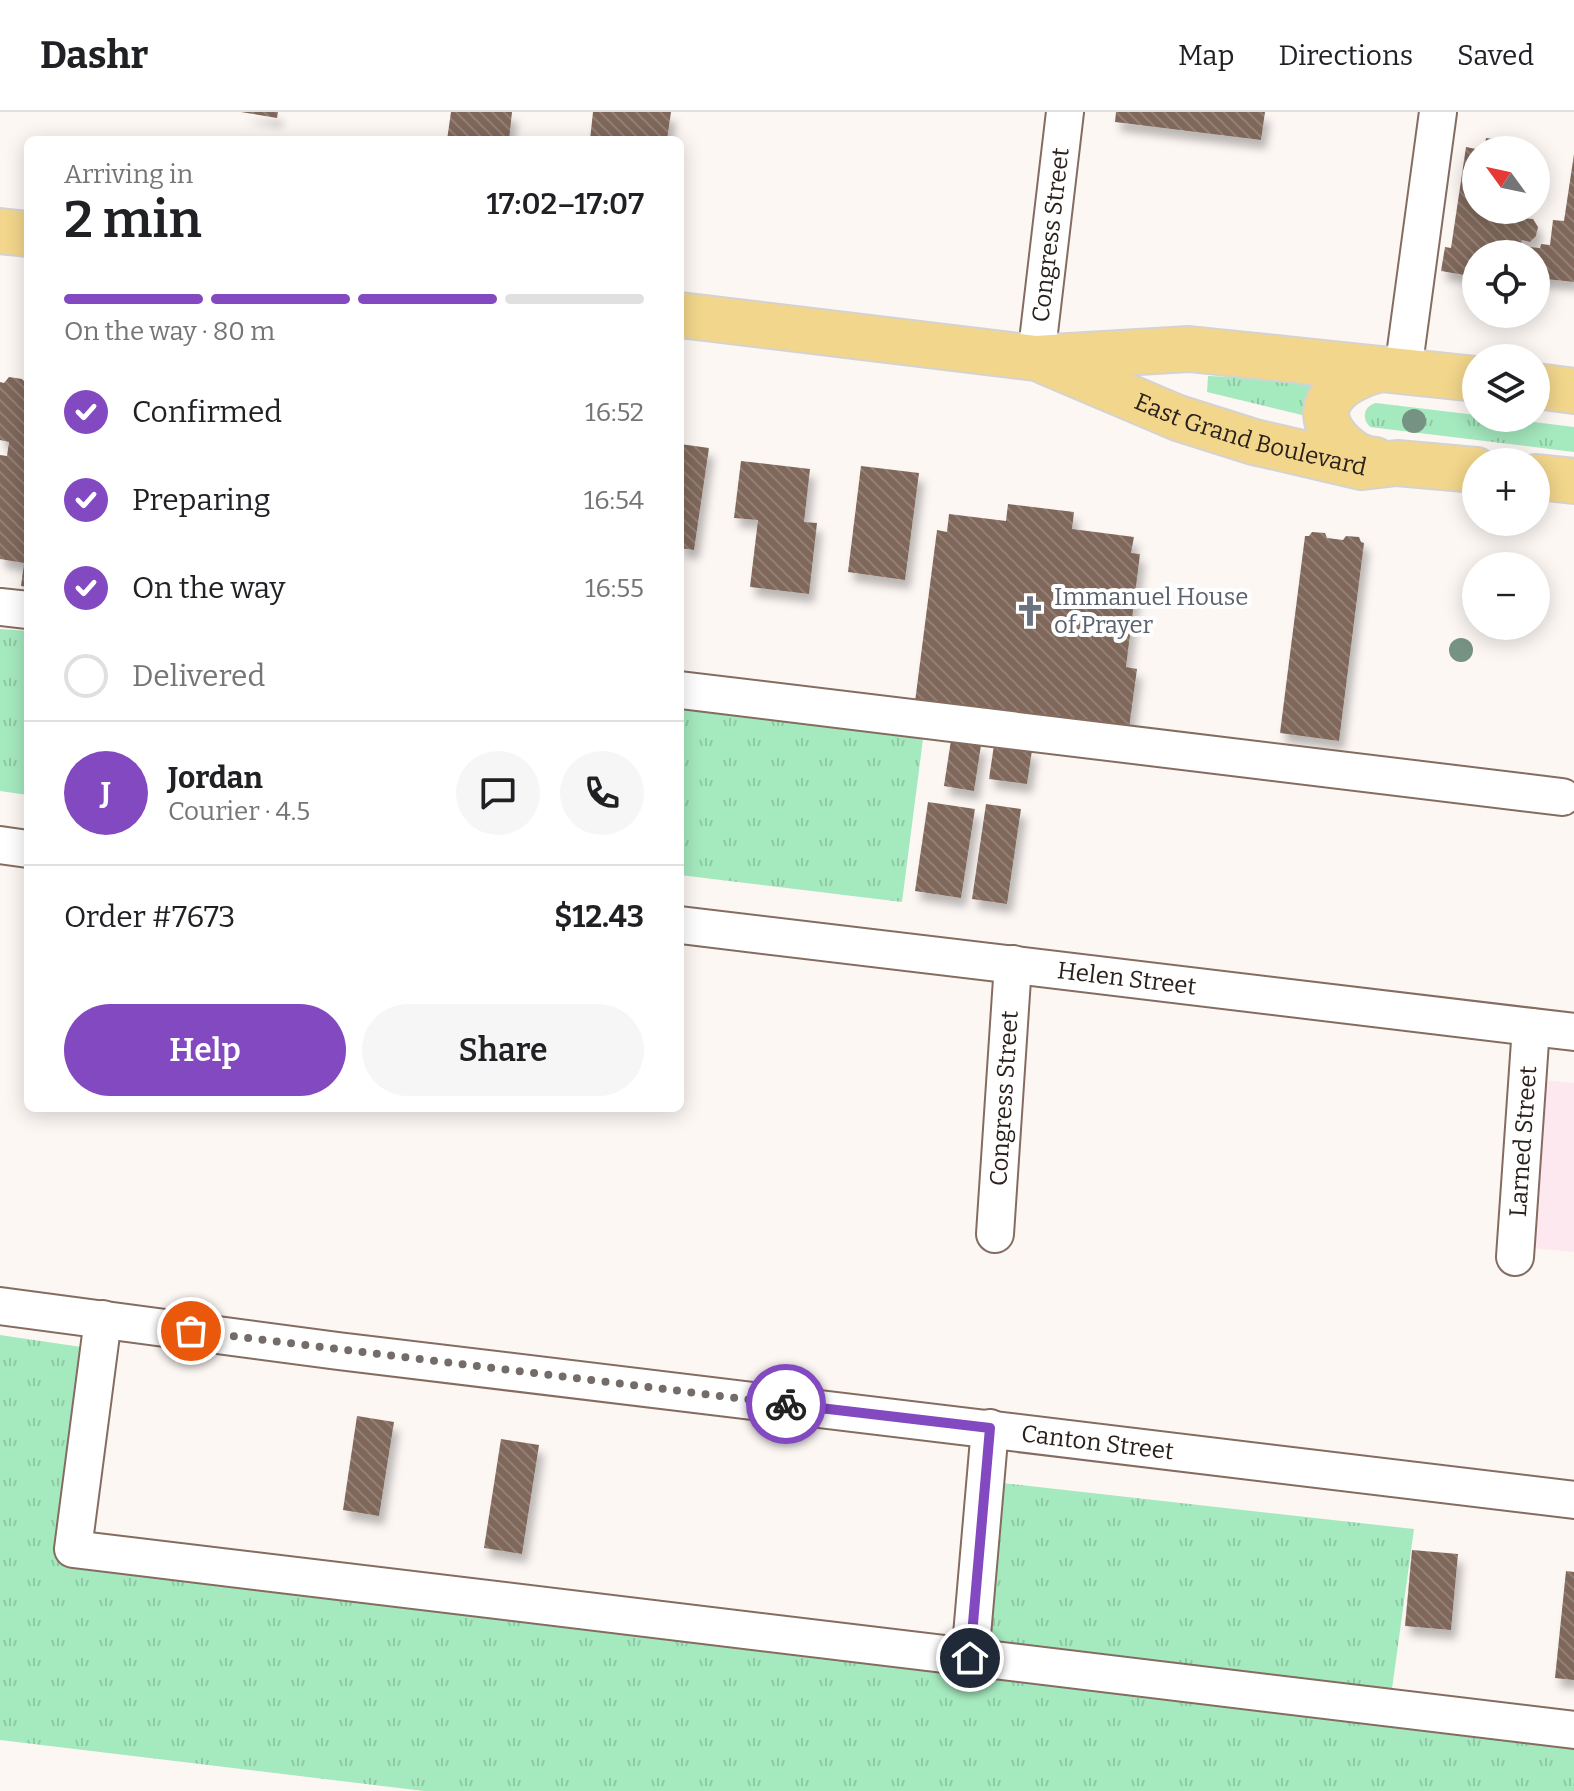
<!DOCTYPE html>
<html lang="en">
<head>
<meta charset="utf-8">
<style>
  body { margin:0; font-family:Bitter,serif; background:#f6f6f6; color:#202124; height:100vh; display:flex; flex-direction:column; font-size:30px; white-space:nowrap }
  * { box-sizing:border-box; margin:0 }
  p { font-size:26px; color:#757577 }
  .icon { flex:none; width:44px; height:44px; fill:none; stroke:currentColor; stroke-width:2; stroke-linecap:round; stroke-linejoin:round }
  .map { position:relative; flex:1; overflow:hidden }
  .details { position:absolute; left:24px; top:24px; width:660px; height:976px; display:flex; flex-direction:column; background:#fff; border-radius:12px; box-shadow:0 4px 20px #0003 }
  .details>* { flex:none }
  .needle { width:52px; rotate:303deg }
  .fabs { position:absolute; left:1462px; top:24px; display:grid; gap:16px }
  .fabs a { display:grid; place-items:center; width:88px; height:88px; border-radius:50%; background:#fff; box-shadow:0 4px 20px #0003; font-size:40px }
  .pin { position:absolute; display:grid; place-items:center; width:68px; height:68px; color:#fff; margin:-34px; border:4px solid #fff; border-radius:50%; box-shadow:0 2px 8px #0007 }
  .courier { position:absolute; display:grid; place-items:center; width:80px; height:80px; margin:-40px; border:6px solid #8349c0; border-radius:50%; background:#fff; color:#222; box-shadow:0 2px 10px #0007 }
  .headline em { font-style:normal; font-weight:600 }
  .headline div { display:flex; flex-direction:column-reverse }
  .headline { display:flex; align-items:center; justify-content:space-between; height:136px; padding:0 40px }
  h1 { font-size:52px; font-weight:600; line-height:60px }
  .bar { display:grid; grid-template-columns:repeat(4,1fr); gap:12px 8px; align-content:center; height:96px; padding:0 40px }
  .bar i { height:10px; border-radius:6px; background:#e0e0e0 }
  .bar .current { background:#8349c0 }
  .bar p { grid-column:span 4 }
  .line { display:flex; align-items:center; gap:20px; padding:0 40px; border-top:2px solid #e0e0e0 }
  .line div { flex:1 }
  .round { display:grid; place-items:center; flex:none; width:84px; height:84px; border-radius:42px; background:#f6f6f6 }
  ol { padding:0 40px; list-style:none }
  li { display:flex; align-items:center; gap:24px; height:88px }
  li p { margin-inline-start:auto }
  li .icon { padding:8px; border-radius:50%; background:#8349c0; color:#fff; stroke-width:4 }
  li:last-child { color:#757577 }
  li i { width:44px; height:44px; border:4px solid #e0e0e0; border-radius:50% }
  .cta { display:flex; gap:16px; margin-top:auto; padding:16px 40px }
  .cta a { flex:1; height:92px; border-radius:48px; background:#8349c0; color:#fff; font-size:32px; font-weight:600; line-height:92px; text-align:center }
  .cta a+a { background:#f6f6f6; color:#202124 }
  header { display:flex; align-items:center; gap:48px; box-sizing:border-box; height:112px; padding:0 40px; background:#fff; border-bottom:2px solid #e0e0e0 }
  header strong { font-size:38px }
  nav { display:flex; gap:44px; margin-inline-start:auto; font-size:28px }
  .map>svg:first-child { display:block }
  .commercial { fill:#fde8ef }
  .grass { fill:url(#grass-tufts) }
  .building { fill:url(#building-back-hatch); filter:url(#shadow) }
  .lines { fill:none; stroke-linecap:round; stroke-linejoin:round }
  .minor-casing { stroke:#856c60; stroke-width:40 }
  .major-casing { stroke:#d5d3d2; stroke-width:48 }
  .minor { stroke:#fff; stroke-width:36 }
  .major { stroke:#f2d68b; stroke-width:44 }
  .tree { fill:#769282 }
  .done { stroke:#746c68; stroke-width:8; stroke-dasharray:0 14.4 }
  .route { stroke:#8349c0; stroke-width:10 }
  .labels { text-anchor:middle; dominant-baseline:central; stroke-width:8; stroke-linejoin:round; paint-order:stroke }
  .street-label { font-size:24px; fill:#2b211c; stroke:#fff }
  .worship-label { font-size:24px; fill:#5b616d; stroke:#fff; text-anchor:start }
</style>
</head>
<body>
<header>
<strong>Dashr</strong>
<nav><a>Map</a><a>Directions</a><a>Saved</a></nav>
</header>
<div class="map">
<svg width="1574" height="1679" viewBox="0 0 1574 1679">
  <defs>
    <pattern id="grass-tufts" width="24" height="20" patternUnits="userSpaceOnUse" patternTransform="scale(2)"><rect width="24" height="20" fill="#a5e9bf"/><path d="M3 7l-1-3M5 7V3M7 7l1-3M15 17l-1-3M17 17v-4M19 17l1-3" fill="none" stroke="#8ec8a4"/></pattern>
    <pattern id="building-back-hatch" width="6" height="6" patternUnits="userSpaceOnUse" patternTransform="scale(2)"><rect width="6" height="6" fill="#7f675a"/><path d="M-1 5l2 2M0 0l6 6M5-1l2 2" fill="none" stroke="#928077"/></pattern>
    <filter id="shadow"><feDropShadow dx="5" dy="9" stdDeviation="4" flood-color="#0004"/></filter>
  </defs>
  <rect width="100%" height="100%" fill="#fdf7f4"/>
  <path class="commercial" d="M 1542,968 L 1574,971 L 1574,1140 L 1531,1136 Z"/>
  <g class="grass">
    <path d="M 1208,264 L 1308,268 L 1316,269 L 1306,304 L 1207,280 Z"/>
    <path d="M 1376,291 L 1476,303 L 1476,306 L 1502,306 L 1574,315 L 1574,340 L 1370,315 C 1361,306 1364,294 1376,291 Z"/>
    <path d="M 0,517 L 28,519 L 28,683 L 0,679 Z"/>
    <path d="M 680,597 L 923,627 L 902,790 L 680,763 Z"/>
    <path d="M 0,1223 L 88,1236 L 64,1452 L 1574,1629 L 1574,1679 L 424,1679 L 0,1628 Z"/>
    <path d="M 1002,1371 L 1414,1417 L 1391,1584 L 988,1537 Z"/>
  </g>
  <g class="building">
    <path d="M 241,0 L 278,0 L 277,6 Z"/>
    <path d="M 451,0 L 512,0 L 509,28 L 447,28 Z"/>
    <path d="M 593,0 L 671,0 L 667,28 L 590,28 Z"/>
    <path d="M 1116,0 L 1265,0 L 1261,28 L 1115,10 Z"/>
    <path d="M 1486,26 L 1518,30 L 1517,38 L 1484,38 Z"/>
    <path d="M 1466,35 L 1476,37 L 1476,98 L 1529,98 L 1519,106 L 1533,107 L 1538,115 L 1536,124 L 1530,130 L 1522,128 L 1521,134 L 1540,136 L 1541,132 L 1550,133 L 1553,108 L 1564,109 L 1574,42 L 1574,170 L 1537,166 L 1538,149 L 1536,149 L 1536,142 L 1476,142 L 1476,165 L 1441,159 L 1445,135 L 1451,136 Z"/>
    <path d="M 9,265 L 22,267 L 28,273 L 28,475 L 21,474 L 24,451 L 0,447 L 0,343 L 7,344 L 9,330 L 0,328 L 0,270 L 4,271 Z"/>
    <path d="M 680,332 L 709,336 L 694,438 L 680,436 Z"/>
    <path d="M 741,349 L 810,357 L 804,410 L 817,411 L 809,482 L 750,475 L 758,408 L 734,406 Z"/>
    <path d="M 861,354 L 919,361 L 905,468 L 848,460 Z"/>
    <path d="M 1008,392 L 1074,400 L 1072,417 L 1134,425 L 1131,441 L 1140,442 L 1126,555 L 1137,557 L 1129,616 L 915,590 L 937,418 L 947,420 L 949,402 L 1006,409 Z"/>
    <path d="M 1312,420 L 1325,421 L 1327,426 L 1343,428 L 1346,424 L 1359,425 L 1361,430 L 1364,431 L 1339,629 L 1280,621 L 1305,424 L 1309,424 Z"/>
    <path d="M 951,628 L 981,633 L 974,679 L 944,674 Z"/>
    <path d="M 994,633 L 1032,638 L 1027,672 L 989,667 Z"/>
    <path d="M 928,690 L 975,697 L 961,786 L 915,779 Z"/>
    <path d="M 986,692 L 1021,697 L 1007,792 L 972,787 Z"/>
    <path d="M 357,1304 L 394,1310 L 379,1404 L 343,1398 Z"/>
    <path d="M 501,1327 L 539,1333 L 522,1442 L 484,1436 Z"/>
    <path d="M 1412,1438 L 1458,1442 L 1451,1518 L 1405,1514 Z"/>
    <path d="M 1566,1459 L 1574,1460 L 1574,1568 L 1555,1566 Z"/>
  </g>
  <g class="lines">
    <defs>
      <g id="minor">
        <path id="s1" d="M 1036,246 L 1065,0"/>
        <path d="M 1403,259 L 1438,0"/>
        <path d="M 0,495 L 28,498"/>
        <path d="M 680,578 L 1562,685"/>
        <path d="M 0,733 L 28,737"/>
        <path id="s2" d="M 680,813 L 1574,920"/>
        <path id="s3" d="M 995,1122 L 1013,852"/>
        <path id="s4" d="M 1515,1145 L 1531,915"/>
        <path id="s5" d="M 0,1194 L 338,1239 L 1574,1388"/>
        <path d="M 103,1207 L 73,1437 L 1574,1618"/>
        <path d="M 970,1546 L 990,1316"/>
      </g>
      <g id="major">
        <path d="M 0,119 L 28,122"/>
        <path d="M 680,203 L 1036,246 L 1189,237 L 1476,267"/>
        <path id="s6" d="M 1046,250 L 1178,306 L 1254,330 L 1362,355 L 1397,351 L 1476,358"/>
        <path d="M 1536,274 L 1574,279"/>
        <path d="M 1375,348 C 1360,347 1352,341 1341,331 C 1304,293 1343,266 1381,257"/>
        <path d="M 1536,365 L 1574,369"/>
      </g>
    </defs>
    <use href="#minor" class="minor-casing"/>
    <use href="#major" class="major-casing"/>
    <use href="#minor" class="minor"/>
    <use href="#major" class="major"/>
  </g>
  <g class="tree">
    <circle cx="1414" cy="309" r="12"/>
    <circle cx="1461" cy="538" r="12"/>
  </g>
  <g class="lines">
    <path class="done" d="M 191,1219 L 786,1292"/>
    <path class="route" d="M 786,1292 L 990,1316 L 970,1546"/>
  </g>
  <defs>
    <symbol id="church-bare" viewBox="-9 -9 18 18"><path d="M-1.2-6h2.4v3.5h3.3v2.4h-3.3V6h-2.4V-.1h-3.3v-2.4h3.3Z" fill="#6b7280" stroke="#fff" stroke-width="2.5" paint-order="stroke"/></symbol>
  </defs>
  <g fill-rule="evenodd">
    <use href="#church-bare" x="1008" y="477" width="44" height="44"/>
  </g>
  <g class="labels">
    <g class="street-label">
      <text stroke="none"><textPath href="#s1" startOffset="124">Congress Street</textPath></text>
      <text stroke="none"><textPath href="#s6" startOffset="218">East Grand Boulevard</textPath></text>
      <text stroke="none"><textPath href="#s2" startOffset="450">Helen Street</textPath></text>
      <text stroke="none"><textPath href="#s3" startOffset="136">Congress Street</textPath></text>
      <text stroke="none"><textPath href="#s4" startOffset="116">Larned Street</textPath></text>
      <text stroke="none"><textPath href="#s5" startOffset="1106">Canton Street</textPath></text>
    </g>
    <g class="worship-label">
      <text x="1054" y="485">Immanuel House<tspan x="1054" dy="28">of Prayer</tspan></text>
    </g>
  </g>
</svg>
<div class="fabs">
<a><svg class="needle" viewBox="-14 -14 28 28"><path d="M0-13l5 13h-10z" fill="#e53935"/><path d="M0 13l5-13h-10z" fill="#757577"/></svg></a>
<a><svg class="icon" aria-label="locate" viewBox="0 0 24 24"><circle cx="12" cy="12" r="6"/><path d="M12 2v4M12 18v4M2 12h4M18 12h4"/></svg></a>
<a><svg class="icon" aria-label="layers" viewBox="0 0 24 24"><path d="M12 4l9 5-9 5-9-5zM3 14l9 5 9-5"/></svg></a>
<a>+</a>
<a>−</a>
</div>
<div class="pin" style="left:191px;top:1219px;background:#ea580c"><svg class="icon" aria-label="bag" viewBox="0 0 24 24"><path d="M5 8h14l-1 12H6zM9 8a3 3 0 0 1 6 0"/></svg></div>
<div class="pin" style="left:970px;top:1546px;background:#1f2937"><svg class="icon" aria-label="home" viewBox="0 0 24 24"><path d="M3 11l9-7 9 7M6 9v11h12V9"/></svg></div>
<div class="courier" style="left:786px;top:1292px"><svg class="icon" aria-label="bike" viewBox="0 0 24 24"><circle cx="6" cy="16" r="4"/><circle cx="18" cy="16" r="4"/><path d="M6 16l4-8h5l3 8M10 8l3 8H6M13 5h3"/></svg></div>
<section class="details">
<div class="headline"><div><h1>2 min</h1><p>Arriving in</p></div><em>17:02–17:07</em></div>
<div class="bar"><i class="current"></i><i class="current"></i><i class="current"></i><i></i><p>On the way · 80 m</p></div>
<ol>
<li><svg class="icon" aria-label="check" viewBox="0 0 24 24"><path d="M5 12l5 5 9-10"/></svg>Confirmed<p>16:52</p></li>
<li><svg class="icon" aria-label="check" viewBox="0 0 24 24"><path d="M5 12l5 5 9-10"/></svg>Preparing<p>16:54</p></li>
<li><svg class="icon" aria-label="check" viewBox="0 0 24 24"><path d="M5 12l5 5 9-10"/></svg>On the way<p>16:55</p></li>
<li><i></i>Delivered</li>
</ol>
<div class="line" style="height:144px"><b class="round" style="background:#8349c0;color:#fff">J</b><div><b>Jordan</b><p>Courier · 4.5</p></div><a class="round"><svg class="icon" aria-label="chat" viewBox="0 0 24 24"><path d="M4 5h16v11H9l-5 4z"/></svg></a><a class="round"><svg class="icon" aria-label="phone" viewBox="0 0 24 24"><path d="M5 4h4l2 5-3 2q2 4 5 5l2-3 5 2v4C11 20 4 13 5 4z"/></svg></a></div>
<div class="line" style="height:104px"><div>Order #7673</div><b>$12.43</b></div>
<div class="cta"><a>Help</a><a>Share</a></div>
</section>
</div>
</body>
</html>
